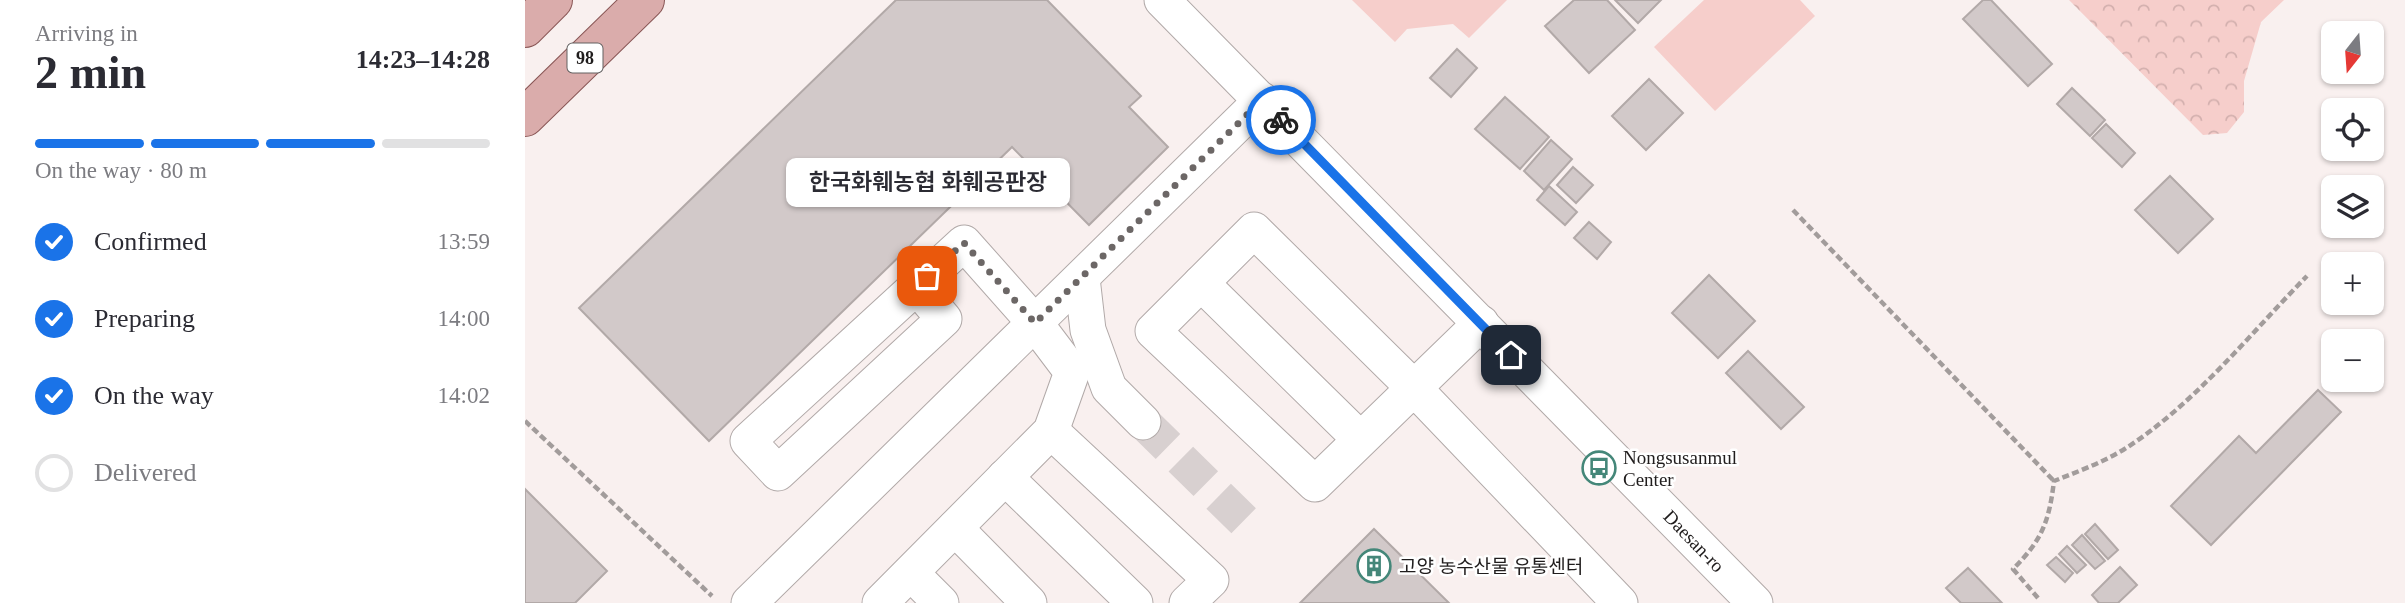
<!DOCTYPE html>
<html lang="en">
<head>
<meta charset="utf-8">
<style>
  body { margin:0; font-family:"Times New Roman","Noto Sans KR",serif; background:#f2f2f3; color:#2b2b33; height:100vh; display:flex; flex-direction:column; font-size:26px; white-space:nowrap }
  * { box-sizing:border-box; margin:0 }
  p { font-size:23px; color:#7c7c81 }
  .icon { flex:none; width:38px; height:38px; fill:none; stroke:currentColor; stroke-width:2; stroke-linecap:round; stroke-linejoin:round }
  .map { position:relative; flex:1; overflow:hidden }
  .details { display:flex; flex-direction:column; background:#fff; width:525px }
  .details>* { flex:none }
  .needle { width:46px; rotate:197deg }
  .buttons { position:absolute; left:1796px; top:21px; display:grid; gap:14px }
  .buttons a { display:grid; place-items:center; width:63px; height:63px; border-radius:10px; background:#fff; box-shadow:0 2px 5px #0004; font-size:35px }
  .pin { position:absolute; display:grid; place-items:center; width:60px; height:60px; color:#fff; margin:-30px; border-radius:14px; box-shadow:0 4px 10px #0006 }
  .courier { position:absolute; display:grid; place-items:center; width:70px; height:70px; margin:-35px; border:5px solid #1a73e8; border-radius:50%; background:#fff; color:#222; box-shadow:0 2px 9px #0007 }
  .bubble { position:absolute; height:49px; border-radius:10px; background:#fff; box-shadow:0 2px 5px #0004; font-size:23px; font-weight:600; line-height:49px; text-align:center }
  .summary em { font-style:normal; font-weight:600 }
  .summary div { display:flex; flex-direction:column-reverse }
  .summary { display:flex; align-items:center; justify-content:space-between; height:119px; padding:0 35px }
  h1 { font-size:46px; font-weight:600; line-height:52px }
  .bar { display:grid; grid-template-columns:repeat(4,1fr); gap:10px 7px; align-content:center; height:84px; padding:0 35px }
  .bar i { height:9px; border-radius:5px; background:#e1e1e2 }
  .bar .current { background:#1a73e8 }
  .bar p { grid-column:span 4 }
  ol { padding:0 35px; list-style:none }
  li { display:flex; align-items:center; gap:21px; height:77px }
  li p { margin-inline-start:auto }
  li .icon { padding:7px; border-radius:50%; background:#1a73e8; color:#fff; stroke-width:4 }
  li:last-child { color:#7c7c81 }
  li i { width:38px; height:38px; border:4px solid #e1e1e2; border-radius:50% }
  main { display:flex; flex:1; min-height:0 }
  .map>svg:first-child { display:block }
  .forest { fill:url(#forest-crowns) }
  .pitch { fill:#f6cecb }
  .building { fill:#d2c9c9; stroke:#b2a9a8; stroke-width:2 }
  .lines { fill:none; stroke-linecap:round; stroke-linejoin:round }
  .minor-tunnel { stroke:#d8d0d0; stroke-width:35; stroke-dasharray:35 18; stroke-linecap:butt }
  .minor-casing { stroke:#b1a9a8; stroke-width:37 }
  .major-casing { stroke:#895655; stroke-width:40 }
  .path { stroke:#a29c9b; stroke-width:4.5; stroke-dasharray:7 3.5; stroke-linecap:butt }
  .minor { stroke:#fff; stroke-width:35 }
  .major { stroke:#daacab; stroke-width:38 }
  .done { stroke:#6c6766; stroke-width:7; stroke-dasharray:0 12.6 }
  .route { stroke:#1a73e8; stroke-width:9 }
  .labels { text-anchor:middle; dominant-baseline:central; stroke-width:5; stroke-linejoin:round; paint-order:stroke }
  .shield { fill:#fff; stroke:#636161; stroke-width:2 }
  .shield-label { font-size:18px; font-weight:bold; fill:#201d1d }
  .poi-label { font-size:19px; fill:#201d1d; stroke:#fff; text-anchor:start }
  .street-label { font-size:19px; fill:#201d1d; stroke:#fff }
</style>
</head>
<body>
<main>
<section class="details">
<div class="summary"><div><h1>2 min</h1><p>Arriving in</p></div><em>14:23–14:28</em></div>
<div class="bar"><i class="current"></i><i class="current"></i><i class="current"></i><i></i><p>On the way · 80 m</p></div>
<ol>
<li><svg class="icon" aria-label="check" viewBox="0 0 24 24"><path d="M5 12l5 5 9-10"/></svg>Confirmed<p>13:59</p></li>
<li><svg class="icon" aria-label="check" viewBox="0 0 24 24"><path d="M5 12l5 5 9-10"/></svg>Preparing<p>14:00</p></li>
<li><svg class="icon" aria-label="check" viewBox="0 0 24 24"><path d="M5 12l5 5 9-10"/></svg>On the way<p>14:02</p></li>
<li><i></i>Delivered</li>
</ol>
</section>
<div class="map">
<svg width="1880" height="603" viewBox="0 0 1880 603">
  <defs>
    <pattern id="forest-crowns" width="20" height="18" patternUnits="userSpaceOnUse" patternTransform="scale(1.75)"><rect width="20" height="18" fill="#f6cecb"/><path d="M2 6a3 3 0 1 1 6 0M12 15a3 3 0 1 1 6 0" fill="none" stroke="#d3b0ae"/></pattern>
  </defs>
  <rect width="100%" height="100%" fill="#f9f0ef"/>
  <path class="forest" d="M 1544,0 L 1759,0 L 1736,22 L 1719,81 L 1719,112 L 1702,133 L 1678,135 Z"/>
  <g class="pitch">
    <path d="M 827,0 L 982,0 L 944,38 L 928,24 L 882,29 L 870,42 Z"/>
    <path d="M 1179,0 L 1275,0 L 1290,16 L 1190,111 L 1129,47 Z"/>
  </g>
  <g class="building">
    <path d="M 371,0 L 522,0 L 616,96 L 604,107 L 643,147 L 564,225 L 487,147 L 184,441 L 54,308 Z"/>
    <path d="M 1049,0 L 1082,0 L 1110,30 L 1064,73 L 1020,26 Z"/>
    <path d="M 1090,0 L 1136,0 L 1113,23 Z"/>
    <path d="M 1458,0 L 1466,0 L 1527,64 L 1503,86 L 1438,19 Z"/>
    <path d="M 932,49 L 952,68 L 926,97 L 905,78 Z"/>
    <path d="M 1124,79 L 1158,113 L 1121,150 L 1087,116 Z"/>
    <path d="M 1547,88 L 1580,120 L 1565,136 L 1532,104 Z"/>
    <path d="M 980,97 L 1024,137 L 995,169 L 950,129 Z"/>
    <path d="M 1581,124 L 1610,153 L 1597,167 L 1567,138 Z"/>
    <path d="M 1026,140 L 1047,159 L 1019,190 L 999,171 Z"/>
    <path d="M 1048,167 L 1068,185 L 1051,203 L 1032,185 Z"/>
    <path d="M 1645,176 L 1688,219 L 1653,253 L 1610,210 Z"/>
    <path d="M 1024,186 L 1052,212 L 1040,225 L 1012,200 Z"/>
    <path d="M 1064,222 L 1086,242 L 1072,259 L 1049,238 Z"/>
    <path d="M 1184,275 L 1230,321 L 1193,358 L 1147,313 Z"/>
    <path d="M 1223,351 L 1279,407 L 1256,429 L 1201,373 Z"/>
    <path d="M 1793,390 L 1816,412 L 1686,545 L 1646,506 L 1714,436 L 1731,453 Z"/>
    <path d="M 0,489 L 82,571 L 50,603 L 0,603 Z"/>
    <path d="M 1570,524 L 1593,550 L 1583,559 L 1560,534 Z"/>
    <path d="M 849,529 L 924,603 L 775,603 Z"/>
    <path d="M 1557,535 L 1580,561 L 1570,569 L 1547,545 Z"/>
    <path d="M 1542,546 L 1561,565 L 1552,573 L 1534,554 Z"/>
    <path d="M 1531,557 L 1548,573 L 1540,582 L 1522,565 Z"/>
    <path d="M 1595,567 L 1612,585 L 1593,603 L 1574,603 L 1567,595 Z"/>
    <path d="M 1443,568 L 1477,603 L 1436,603 L 1421,588 Z"/>
  </g>
  <g class="lines">
    <path class="minor-tunnel" d="M 618,422 L 724,526"/>
    <defs>
      <g id="minor">
        <path d="M 637,0 L 1230,603"/>
        <path d="M 557,278 L 563,330 L 584,388 L 618,422"/>
        <path d="M 676,283 L 835,439"/>
        <path d="M 956,323 L 790,484 L 628,331 L 729,230 L 888,387 L 1095,603"/>
        <path d="M 526,431 L 686,580 L 662,603"/>
        <path d="M 480,477 L 610,603"/>
        <path d="M 430,528 L 504,603"/>
        <path d="M 386,573 L 416,603"/>
        <path d="M 224,603 L 737,100"/>
        <path d="M 355,603 L 526,431 L 547,372 L 510,323 L 439,243 L 223,441 L 253,473 L 419,319 L 391,286"/>
      </g>
      <g id="major">
        <path d="M 0,28 L 28,0"/>
        <path d="M 0,117 L 120,0"/>
      </g>
    </defs>
    <use href="#minor" class="minor-casing"/>
    <use href="#major" class="major-casing"/>
    <g class="path">
      <path d="M 1268,210 L 1529,481"/>
      <path d="M 0,421 L 187,596"/>
      <path d="M 1513,598 L 1488,569 C 1517,540 1524,522 1529,481 C 1552,472 1576,463 1598,450 C 1668,406 1724,335 1782,276"/>
    </g>
    <use href="#minor" class="minor"/>
    <use href="#major" class="major"/>
  </g>
  <g class="lines">
    <path class="done" d="M 402,276 L 439,243 L 510,323 L 737,100 L 756,120"/>
    <path class="route" d="M 756,120 L 986,355"/>
  </g>
  <defs>
    <symbol id="bus-ring" viewBox="-11 -11 22 22"><circle r="9.5" fill="#fff" stroke="#448779" stroke-width="1.5"/><path d="M-5-6H5V4H4V6H2V4H-2V6H-4V4H-5ZM-3.5-4V0h7V-4ZM-3.5 1.2v1.5H-2V1.2ZM2 1.2v1.5H3.5V1.2Z" fill="#448779"/></symbol>
    <symbol id="building-ring" viewBox="-11 -11 22 22"><circle r="9.5" fill="#fff" stroke="#448779" stroke-width="1.5"/><path d="M-4-6H4V6H1V3H-1V6H-4ZM-2.5-4.3h1.7v1.8h-1.7ZM.8-4.3h1.7v1.8H.8ZM-2.5-1h1.7V.8h-1.7ZM.8-1h1.7V.8H.8Z" fill="#448779"/></symbol>
  </defs>
  <g fill-rule="evenodd">
    <use href="#bus-ring" x="1055" y="449" width="38" height="38"/>
    <use href="#building-ring" x="830" y="547" width="38" height="38"/>
  </g>
  <g class="labels">
    <rect class="shield" x="42.5" y="43.5" width="35" height="29" rx="5"/>
    <g class="shield-label">
      <text x="60" y="58">98</text>
    </g>
    <g class="poi-label">
      <text x="1098" y="457">Nongsusanmul<tspan x="1098" dy="22">Center</tspan></text>
      <text x="874" y="566">고양 농수산물 유통센터</text>
    </g>
    <g class="street-label">
      <text transform="translate(1169 541) rotate(46)">Daesan-ro</text>
    </g>
  </g>
</svg>
<div class="buttons">
<a><svg class="needle" viewBox="-14 -14 28 28"><path d="M0-13l5 13h-10z" fill="#e53935"/><path d="M0 13l5-13h-10z" fill="#7c7c81"/></svg></a>
<a><svg class="icon" aria-label="locate" viewBox="0 0 24 24"><circle cx="12" cy="12" r="6"/><path d="M12 2v4M12 18v4M2 12h4M18 12h4"/></svg></a>
<a><svg class="icon" aria-label="layers" viewBox="0 0 24 24"><path d="M12 4l9 5-9 5-9-5zM3 14l9 5 9-5"/></svg></a>
<a>+</a>
<a>−</a>
</div>
<div class="pin" style="left:402px;top:276px;background:#ea580c"><svg class="icon" aria-label="bag" viewBox="0 0 24 24"><path d="M5 8h14l-1 12H6zM9 8a3 3 0 0 1 6 0"/></svg></div>
<div class="pin" style="left:986px;top:355px;background:#1f2937"><svg class="icon" aria-label="home" viewBox="0 0 24 24"><path d="M3 11l9-7 9 7M6 9v11h12V9"/></svg></div>
<div class="courier" style="left:756px;top:120px"><svg class="icon" aria-label="bike" viewBox="0 0 24 24"><circle cx="6" cy="16" r="4"/><circle cx="18" cy="16" r="4"/><path d="M6 16l4-8h5l3 8M10 8l3 8H6M13 5h3"/></svg></div>
<div class="bubble" style="left:261px;top:158px;width:284px">한국화훼농협 화훼공판장</div>
</div>
</main>
</body>
</html>
